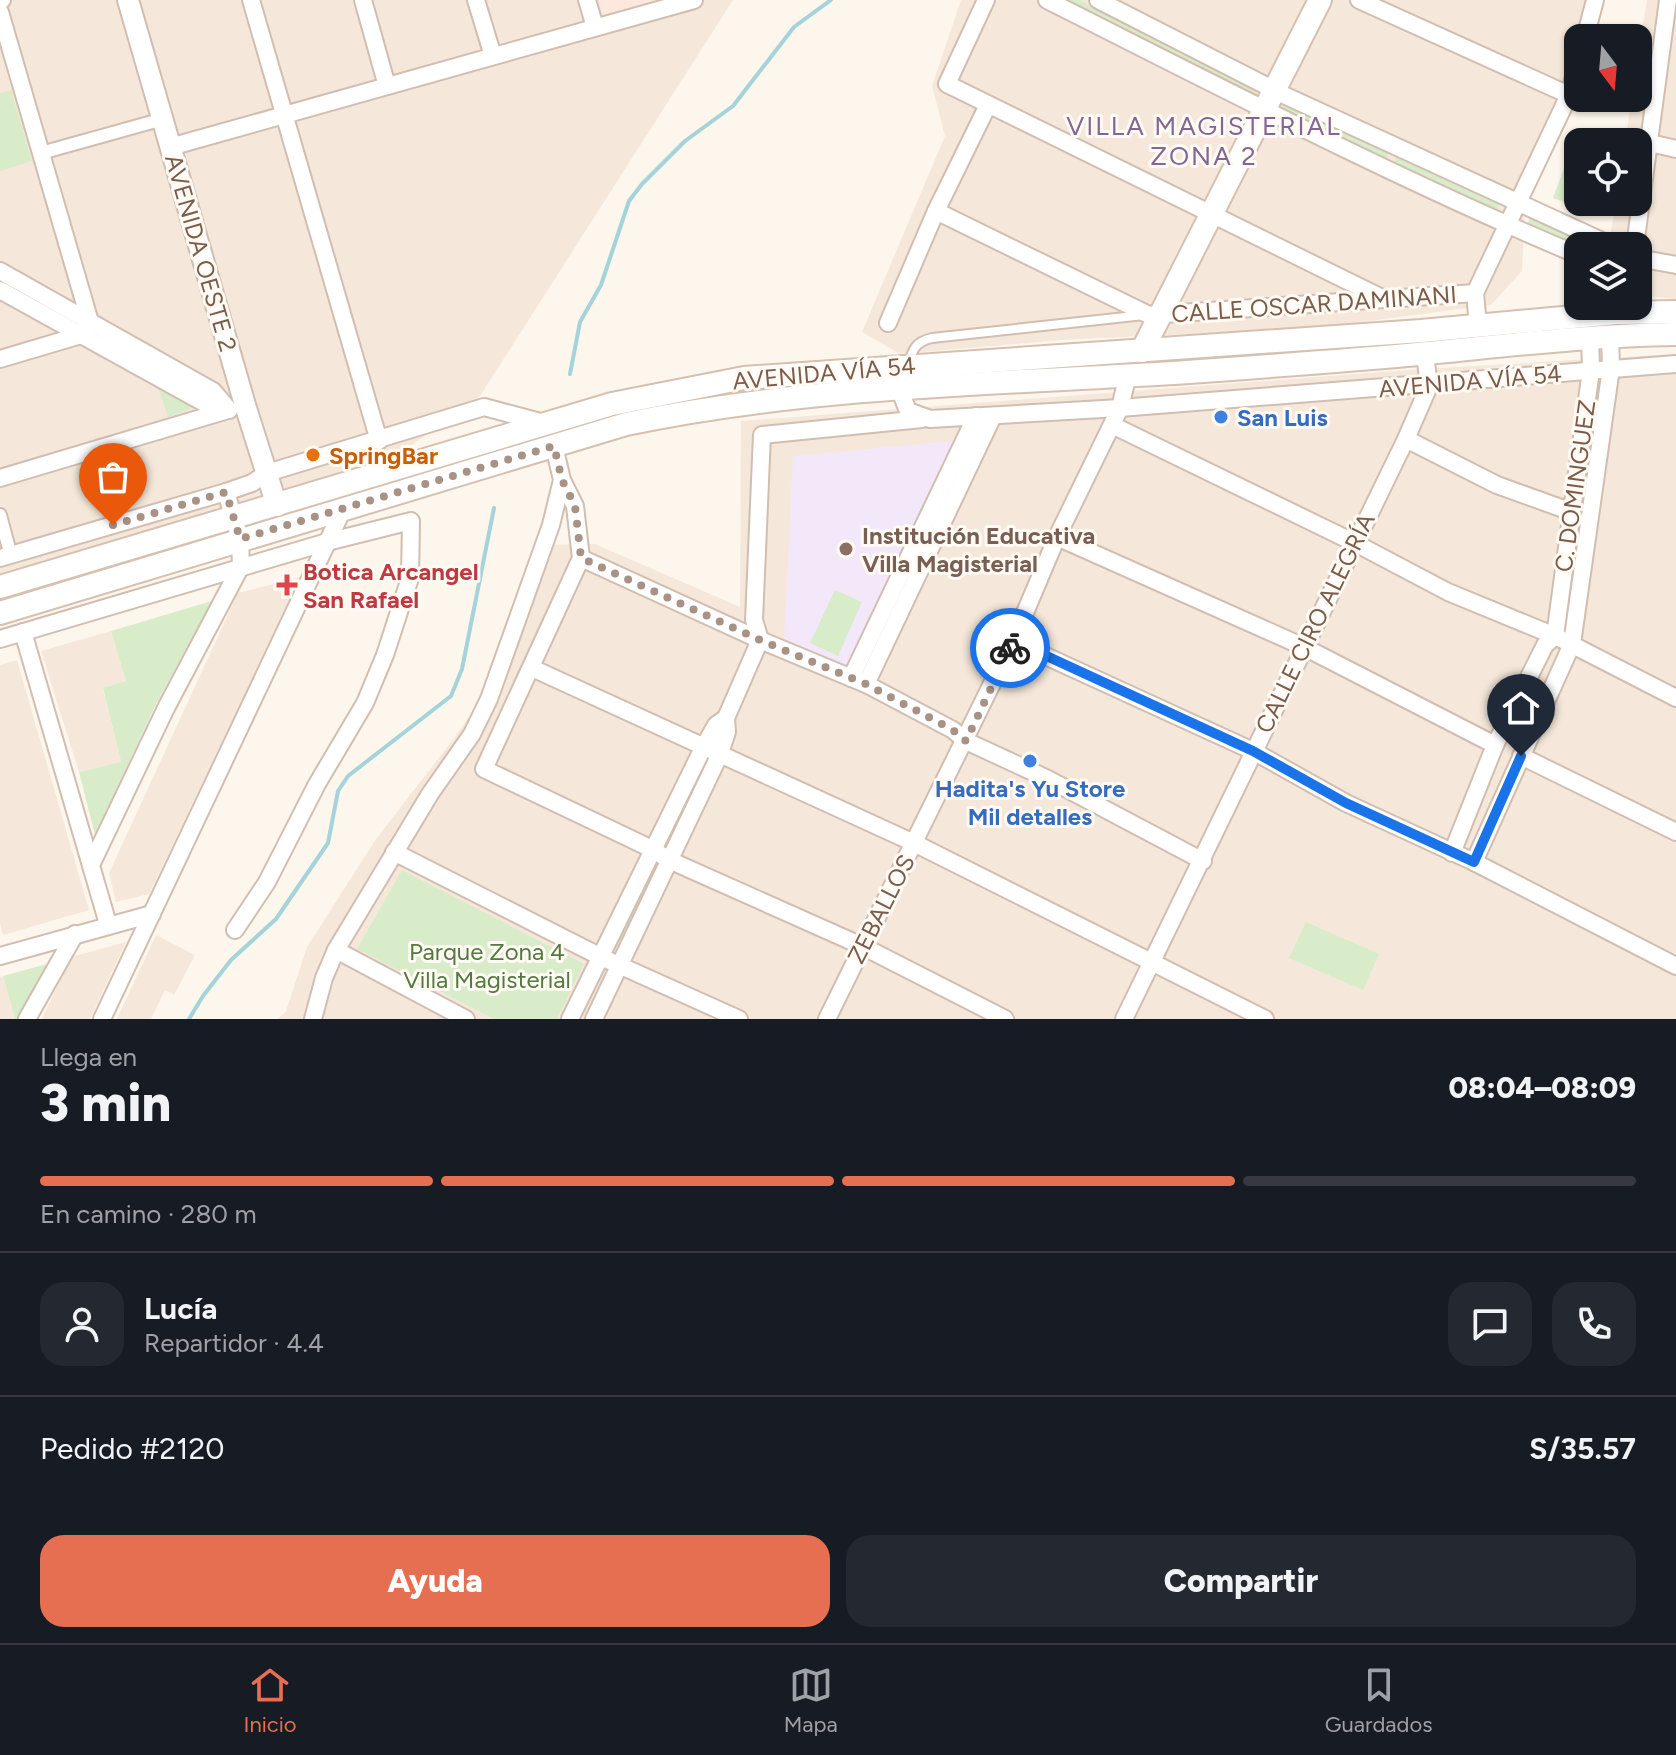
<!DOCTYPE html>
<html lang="es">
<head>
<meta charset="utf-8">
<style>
  body { margin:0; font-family:Figtree,sans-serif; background:#242831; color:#f1f3f6; height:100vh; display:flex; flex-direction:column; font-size:30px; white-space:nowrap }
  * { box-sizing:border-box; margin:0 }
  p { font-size:26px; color:#9ea1a6 }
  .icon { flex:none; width:44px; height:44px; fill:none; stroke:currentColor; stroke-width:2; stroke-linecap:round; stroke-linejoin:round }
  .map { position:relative; height:1019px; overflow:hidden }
  .panel { display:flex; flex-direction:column; background:#171b24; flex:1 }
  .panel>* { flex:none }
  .needle { width:52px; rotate:164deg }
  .fabs { position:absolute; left:1564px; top:24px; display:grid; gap:16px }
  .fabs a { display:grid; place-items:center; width:88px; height:88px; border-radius:16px; background:#171b24; box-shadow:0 2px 6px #0004; font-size:40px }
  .pin { position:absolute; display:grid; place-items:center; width:68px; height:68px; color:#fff; margin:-82px -34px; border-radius:50% 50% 50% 0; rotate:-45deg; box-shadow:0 0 8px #0007 }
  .pin .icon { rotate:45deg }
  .courier { position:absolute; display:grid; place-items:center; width:80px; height:80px; margin:-40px; border:6px solid #1a73e8; border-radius:50%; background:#fff; color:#222; box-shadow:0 2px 10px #0007 }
  .summary em { font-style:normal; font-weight:800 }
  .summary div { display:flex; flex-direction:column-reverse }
  .summary { display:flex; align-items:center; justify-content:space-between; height:136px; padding:0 40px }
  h1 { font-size:52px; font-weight:800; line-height:60px }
  .bar { display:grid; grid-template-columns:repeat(4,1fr); gap:12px 8px; align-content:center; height:96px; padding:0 40px }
  .bar i { height:10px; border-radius:6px; background:#363941 }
  .bar .selected { background:#e76f51 }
  .bar p { grid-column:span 4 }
  .line { display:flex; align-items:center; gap:20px; padding:0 40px; border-top:2px solid #363941 }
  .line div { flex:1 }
  .round { display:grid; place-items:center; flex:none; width:84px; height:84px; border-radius:24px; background:#242831 }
  .primary-button { display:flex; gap:16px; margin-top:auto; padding:16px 40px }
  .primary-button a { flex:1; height:92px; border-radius:24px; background:#e76f51; color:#fff; font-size:32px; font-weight:800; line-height:92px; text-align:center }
  .primary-button a+a { background:#242831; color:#f1f3f6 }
  .dock { display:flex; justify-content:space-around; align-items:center; height:112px; border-top:2px solid #363941; background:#171b24; font-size:22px; color:#9ea1a6 }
  .dock a { display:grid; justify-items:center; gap:4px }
  .dock .selected { color:#e76f51 }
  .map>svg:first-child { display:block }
  .residential { fill:#f5e8da }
  .commercial { fill:#fde8e0 }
  .education { fill:#f3e8fa }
  .green { fill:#d8ecc9 }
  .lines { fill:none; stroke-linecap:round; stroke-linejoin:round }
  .stream { stroke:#a5d3da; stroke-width:4 }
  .service-casing { stroke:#d1beb0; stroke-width:12 }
  .pedestrian-casing { stroke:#d1beb0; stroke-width:16 }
  .minor-casing { stroke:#d1beb0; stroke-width:20 }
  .tertiary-casing { stroke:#d1beb0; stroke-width:24 }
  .secondary-casing { stroke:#d6c0b0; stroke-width:26 }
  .service { stroke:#fff; stroke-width:8 }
  .pedestrian { stroke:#fff; stroke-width:12 }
  .minor { stroke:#fff; stroke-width:16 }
  .tertiary { stroke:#fff; stroke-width:20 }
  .secondary { stroke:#fff; stroke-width:22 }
  .done { stroke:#a89285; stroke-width:8; stroke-dasharray:0 14.4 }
  .route { stroke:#1a73e8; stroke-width:10 }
  .shop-dot { fill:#3f7fe0; stroke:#fffaf3; stroke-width:3 }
  .food-dot { fill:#e8710a; stroke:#fffaf3; stroke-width:3 }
  .education-dot { fill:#8d6e63; stroke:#fffaf3; stroke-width:3 }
  .health-dot { fill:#e0444e; stroke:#fffaf3; stroke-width:3 }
  .labels { text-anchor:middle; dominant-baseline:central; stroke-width:6; stroke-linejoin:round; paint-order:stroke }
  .street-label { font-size:24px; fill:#7a5c4d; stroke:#fffaf3 }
  .shop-label { font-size:24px; font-weight:bold; fill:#366cbe; stroke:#fffaf3; text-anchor:start }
  .food-label { font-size:24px; font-weight:bold; fill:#c56008; stroke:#fffaf3; text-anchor:start }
  .education-label { font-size:24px; font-weight:bold; fill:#785e54; stroke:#fffaf3; text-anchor:start }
  .health-label { font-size:24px; font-weight:bold; fill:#be3a42; stroke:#fffaf3; text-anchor:start }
  .park-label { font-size:24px; fill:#537a41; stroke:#fffaf3 }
  .neighbourhood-label { font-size:26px; letter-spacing:2px; fill:#846695; stroke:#fffaf3 }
</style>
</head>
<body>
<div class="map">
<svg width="1676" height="1019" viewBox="0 0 1676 1019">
  <rect width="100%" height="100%" fill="#fdf6ec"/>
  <g class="residential">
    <path d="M 0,0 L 733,0 L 480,396 L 391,460 L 0,575 Z"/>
    <path d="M 961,0 L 1602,0 L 1578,38 L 1579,98 L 1525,210 L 1522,271 L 1491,305 L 1315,328 L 1061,340 L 900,354 L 862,332 L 945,136 L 932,86 Z"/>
    <path d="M 1647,0 L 1676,0 L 1676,299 L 1638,295 L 1638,246 L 1610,246 L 1609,244 L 1616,202 L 1638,202 L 1638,142 L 1625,142 L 1632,98 L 1638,98 L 1638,56 Z"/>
    <path d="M 1676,354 L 1676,1019 L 278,1019 L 286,1011 L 307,947 L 376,839 L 452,741 L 485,694 L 537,545 L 595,544 L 740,607 L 741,421 L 1407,370 Z"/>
    <path d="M 301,577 L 149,894 L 116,902 L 109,873 L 238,593 Z"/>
    <path d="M 111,631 L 126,681 L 103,689 L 121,762 L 79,772 L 41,651 Z"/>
    <path d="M 17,660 L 89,910 L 3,935 L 0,923 L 0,665 Z"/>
    <path d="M 156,935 L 195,955 L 174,995 L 165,990 L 151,1019 L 117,1019 Z"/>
    <path d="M 126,942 L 90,1019 L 42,1019 L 71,957 Z"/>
    <path d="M 3,976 L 15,1019 L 0,1019 L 0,977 Z"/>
  </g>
  <path class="commercial" d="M 599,0 L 655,0 L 604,15 Z"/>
  <path class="education" d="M 955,441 L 846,668 L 784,643 L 793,456 Z"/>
  <g class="green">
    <path d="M 1068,0 L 1079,0 L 1256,91 L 1253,95 Z"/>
    <path d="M 11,90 L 32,161 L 0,171 L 0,93 Z"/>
    <path d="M 1285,103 L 1390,151 L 1385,160 L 1281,112 Z"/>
    <path d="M 1577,132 L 1604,142 L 1578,142 L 1578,202 L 1594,202 L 1591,211 L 1553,198 Z"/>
    <path d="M 1397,155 L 1500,204 L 1496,212 L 1393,164 Z"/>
    <path d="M 1530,218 L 1587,242 L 1584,246 L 1578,248 L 1526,226 Z"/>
    <path d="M 826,379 L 826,387 L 558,438 L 555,429 L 694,394 Z"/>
    <path d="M 158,387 L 189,405 L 190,409 L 168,417 Z"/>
    <path d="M 1601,392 L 1569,621 L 1564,620 L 1595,393 Z"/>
    <path d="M 549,431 L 551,439 L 281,520 L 279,512 Z"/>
    <path d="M 192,537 L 195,547 L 0,604 L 0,593 Z"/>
    <path d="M 835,590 L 862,602 L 838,656 L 810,643 Z"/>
    <path d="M 212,601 L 157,702 L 95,835 L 79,772 L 121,762 L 103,688 L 126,681 L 111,631 Z"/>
    <path d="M 402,870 L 584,964 L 557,1019 L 494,1019 L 357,949 Z"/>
    <path d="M 647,876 L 653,879 L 623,941 L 617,939 Z"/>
    <path d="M 1306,922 L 1379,954 L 1363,990 L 1289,958 Z"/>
    <path d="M 54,962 L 17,1019 L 15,1019 L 3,976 Z"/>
  </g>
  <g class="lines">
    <g class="stream">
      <path d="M 570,374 L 580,322 L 601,285 L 629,201 L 642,184 L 685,141 L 733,106 L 794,27 L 831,0"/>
      <path d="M 189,1019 L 203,996 L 231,960 L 276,919 L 328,843 L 338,791 L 348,776 L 451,696 L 462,669 L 494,508"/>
    </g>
    <defs>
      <path id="service" d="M 908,365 C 913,349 915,342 932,338 L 1144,315"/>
      <g id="pedestrian">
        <path d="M 41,153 L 163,119"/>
        <path d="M 0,515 L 8,545"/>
      </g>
      <g id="minor">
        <path d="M 251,0 L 379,441"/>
        <path d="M 363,0 L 387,86"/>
        <path d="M 476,0 L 493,56"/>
        <path d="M 587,0 L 595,27"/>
        <path d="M 986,0 L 947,84 L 1384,299"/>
        <path d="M 1047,0 C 1222,88 1397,179 1578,255"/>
        <path d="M 1098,0 L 1286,96 L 1613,246"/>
        <path d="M 1359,0 L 1569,95"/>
        <path d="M 0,1 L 2,0"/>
        <path d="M 0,12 L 90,322 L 81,335 L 0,359"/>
        <path d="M 1585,38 L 1595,0"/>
        <path d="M 1650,143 L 1676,149"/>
        <path d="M 170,147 L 694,0"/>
        <path d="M 936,211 L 1149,315 L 1475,293"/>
        <path d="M 1635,246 L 1668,0"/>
        <path d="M 1638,258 L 1676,265"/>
        <path d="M 0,271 L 213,391 L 229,410"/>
        <path d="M 0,290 L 206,404 L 229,410"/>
        <path d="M 888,323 L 936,211 L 988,105"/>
        <path d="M 1478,326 L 1475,293 L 1569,95 L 1578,62"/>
        <path d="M 899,388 L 908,411 L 930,419 L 1120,408 L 1676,364"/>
        <path d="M 1112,425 L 1355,543 L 1448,592 L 1555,636 L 1676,698"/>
        <path d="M 1406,439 L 1497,485 L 1572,512"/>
        <path d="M 0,478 L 228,410"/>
        <path d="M 562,480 L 575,506 L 581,558 L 484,769 L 652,849 L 669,860 L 862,946 L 1005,1019"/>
        <path d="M 1057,537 L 1304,647 L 1495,745"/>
        <path d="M 0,558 L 226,492 L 252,483 L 267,473 L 484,407 L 544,423"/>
        <path d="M 581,558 L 760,640 L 866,684 L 953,730 L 966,741 L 1048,779 L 1203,861"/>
        <path d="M 23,632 L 108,924"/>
        <path d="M 0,639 L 327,542 L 411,521 L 410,578 L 385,655 L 365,703 L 317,784 L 267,882 L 235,930"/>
        <path d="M 1013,641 L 1253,751 L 1346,803 L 1474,862 L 1676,966"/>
        <path d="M 532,668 L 914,843 L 1265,1019"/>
        <path d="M 851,678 L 976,416"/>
        <path d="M 866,684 L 993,416"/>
        <path d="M 1521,756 L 1676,832"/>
        <path d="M 394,852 L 601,957 L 739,1019"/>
        <path d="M 1452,853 L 1495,745 L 1545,645 L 1555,636 L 1591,370 L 1590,337"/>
        <path d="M 1474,862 L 1572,644 L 1611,368 L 1610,336"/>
        <path d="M 91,865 L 167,706 L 241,566 L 240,539 L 226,492"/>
        <path d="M 336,950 L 466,1019"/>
        <path d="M 0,956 L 152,914"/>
        <path d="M 27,1019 L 75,934"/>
        <path d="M 102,1019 L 343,509"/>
        <path d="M 313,1019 L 324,978 L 336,950 L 430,794 L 472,734 L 489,699 L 551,525 L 562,480 L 554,446"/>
        <path d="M 570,1019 L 703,748 L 716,725 L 726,718"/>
        <path d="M 594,1019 L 719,756 L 727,732 L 726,718 L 760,640 L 754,620 L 762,435 L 922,419"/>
        <path d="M 827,1019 L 1013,641 L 1057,537 L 1120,408 L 1128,374"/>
        <path d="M 1124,1019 L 1406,439 L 1429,386 L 1425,354"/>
      </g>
      <path id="tertiary" d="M 128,0 L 245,405 L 277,506"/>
      <g id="secondary">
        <path d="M 1142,351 L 1320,0"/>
        <path d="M 0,587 L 612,404 L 744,378 L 1421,331 L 1616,313 L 1676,312"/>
        <path d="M 0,613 L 626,424 C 806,386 991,384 1174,373 C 1259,367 1344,361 1428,353 C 1511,345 1593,335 1676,334"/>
      </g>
    </defs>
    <use href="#service" class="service-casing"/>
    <use href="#pedestrian" class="pedestrian-casing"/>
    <use href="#minor" class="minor-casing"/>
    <use href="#tertiary" class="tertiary-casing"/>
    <use href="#secondary" class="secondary-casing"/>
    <use href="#service" class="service"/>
    <use href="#pedestrian" class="pedestrian"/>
    <use href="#minor" class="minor"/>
    <use href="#tertiary" class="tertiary"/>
    <use href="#secondary" class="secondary"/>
  </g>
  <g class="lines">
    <path class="done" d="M 113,525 L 226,492 L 240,539 L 554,446 L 562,480 L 575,506 L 581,558 L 760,640 L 866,684 L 953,730 L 966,741 L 1010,648"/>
    <path class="route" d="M 1010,648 L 1013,641 L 1040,653 L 1253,751 L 1346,803 L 1474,862 L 1521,756"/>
  </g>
  <g class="shop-dot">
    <circle cx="1221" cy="417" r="8"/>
    <circle cx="1030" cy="761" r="8"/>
  </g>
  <circle class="food-dot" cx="313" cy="455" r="8"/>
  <circle class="education-dot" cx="846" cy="549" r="8"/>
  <path class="health-dot" d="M283 573h8v8h8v8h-8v8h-8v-8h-8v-8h8z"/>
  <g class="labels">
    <g class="street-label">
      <text transform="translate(201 253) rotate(74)">AVENIDA OESTE 2</text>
      <text transform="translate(1314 304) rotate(-4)">CALLE OSCAR DAMINANI</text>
      <text transform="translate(824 373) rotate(-5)">AVENIDA VÍA 54</text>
      <text transform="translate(1470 381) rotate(-5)">AVENIDA VÍA 54</text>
      <text transform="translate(1575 486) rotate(-82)">C. DOMINGUEZ</text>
      <text transform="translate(1315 623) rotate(-64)">CALLE CIRO ALEGRÍA</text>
      <text transform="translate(881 909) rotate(-63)">ZEBALLOS</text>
    </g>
    <g class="shop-label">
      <text x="1237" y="417">San Luis</text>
      <text x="1030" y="788" text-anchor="middle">Hadita's Yu Store<tspan x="1030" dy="28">Mil detalles</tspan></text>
    </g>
    <g class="food-label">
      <text x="329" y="455">SpringBar</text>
    </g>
    <g class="education-label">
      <text x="862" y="535">Institución Educativa<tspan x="862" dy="28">Villa Magisterial</tspan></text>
    </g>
    <g class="health-label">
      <text x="303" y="571">Botica Arcangel<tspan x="303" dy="28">San Rafael</tspan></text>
    </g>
    <g class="park-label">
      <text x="487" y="951">Parque Zona 4<tspan x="487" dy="28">Villa Magisterial</tspan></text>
    </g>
    <g class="neighbourhood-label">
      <text x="1204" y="126">VILLA MAGISTERIAL<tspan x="1204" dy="30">ZONA 2</tspan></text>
    </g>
  </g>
</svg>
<div class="fabs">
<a><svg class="needle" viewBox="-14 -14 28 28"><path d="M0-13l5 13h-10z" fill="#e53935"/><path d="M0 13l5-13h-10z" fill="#9ea1a6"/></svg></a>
<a><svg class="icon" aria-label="locate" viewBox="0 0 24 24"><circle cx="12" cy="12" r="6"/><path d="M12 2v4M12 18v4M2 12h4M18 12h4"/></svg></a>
<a><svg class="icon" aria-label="layers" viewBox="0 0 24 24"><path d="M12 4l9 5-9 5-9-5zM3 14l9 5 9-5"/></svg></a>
</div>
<div class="pin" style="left:113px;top:525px;background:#ea580c"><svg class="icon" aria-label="bag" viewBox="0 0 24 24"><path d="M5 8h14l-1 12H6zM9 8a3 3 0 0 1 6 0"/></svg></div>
<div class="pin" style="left:1521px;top:756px;background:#1f2937"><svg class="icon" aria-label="home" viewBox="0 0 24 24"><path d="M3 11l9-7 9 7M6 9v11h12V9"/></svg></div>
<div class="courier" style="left:1010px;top:648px"><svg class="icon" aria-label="bike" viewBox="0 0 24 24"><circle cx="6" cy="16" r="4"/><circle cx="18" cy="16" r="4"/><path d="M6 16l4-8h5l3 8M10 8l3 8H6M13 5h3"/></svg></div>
</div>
<section class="panel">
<div class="summary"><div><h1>3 min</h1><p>Llega en</p></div><em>08:04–08:09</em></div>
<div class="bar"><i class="selected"></i><i class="selected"></i><i class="selected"></i><i></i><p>En camino · 280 m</p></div>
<div class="line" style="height:144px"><a class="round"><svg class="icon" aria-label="person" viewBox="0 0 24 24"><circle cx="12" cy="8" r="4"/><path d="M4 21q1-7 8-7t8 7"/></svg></a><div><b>Lucía</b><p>Repartidor · 4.4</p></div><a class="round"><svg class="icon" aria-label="chat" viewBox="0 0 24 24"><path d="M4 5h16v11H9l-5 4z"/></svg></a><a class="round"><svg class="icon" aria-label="phone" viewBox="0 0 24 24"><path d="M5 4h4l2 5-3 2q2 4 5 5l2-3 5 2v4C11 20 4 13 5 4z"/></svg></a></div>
<div class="line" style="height:104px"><div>Pedido #2120</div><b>S/35.57</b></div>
<div class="primary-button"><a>Ayuda</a><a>Compartir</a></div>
</section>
<nav class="dock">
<a class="selected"><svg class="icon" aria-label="home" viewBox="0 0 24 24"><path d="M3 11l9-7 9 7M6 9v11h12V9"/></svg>Inicio</a>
<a><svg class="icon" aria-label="map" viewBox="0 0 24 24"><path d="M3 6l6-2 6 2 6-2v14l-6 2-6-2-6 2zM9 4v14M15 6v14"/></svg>Mapa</a>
<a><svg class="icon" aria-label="saved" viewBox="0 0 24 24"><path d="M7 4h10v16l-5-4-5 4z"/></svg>Guardados</a>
</nav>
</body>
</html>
